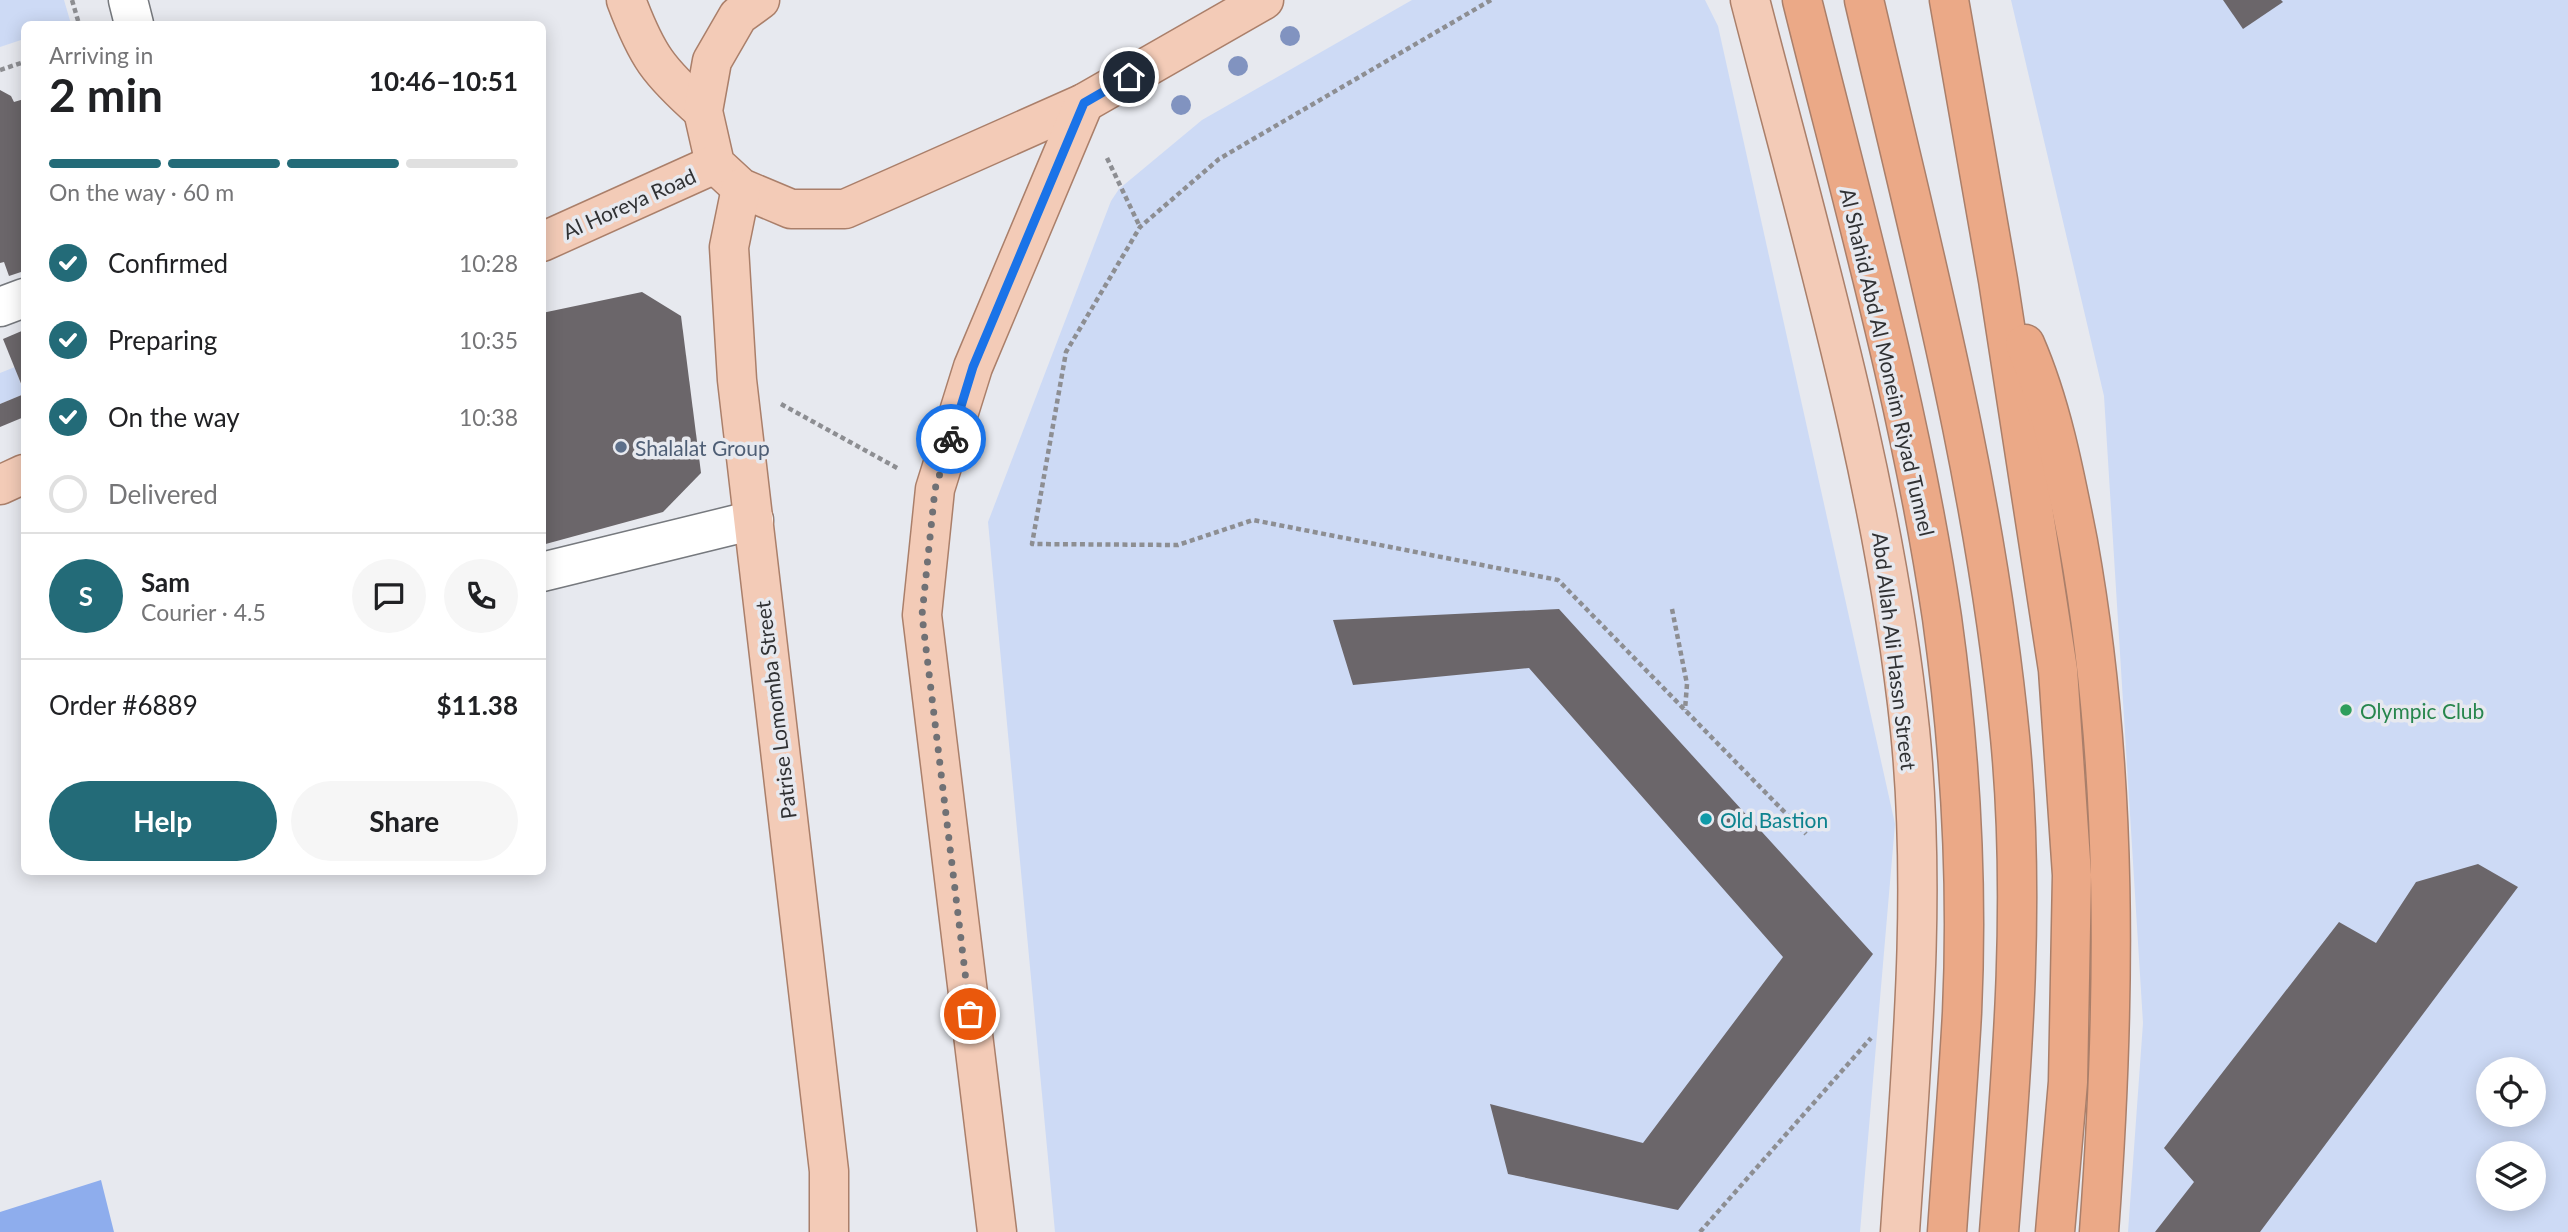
<!DOCTYPE html>
<html lang="en">
<head>
<meta charset="utf-8">
<style>
  body { margin:0; font-family:Lato,sans-serif; background:#f6f6f6; color:#202124; height:100vh; display:flex; flex-direction:column; font-size:26px; white-space:nowrap }
  * { box-sizing:border-box; margin:0 }
  p { font-size:23px; color:#757577 }
  .icon { flex:none; width:38px; height:38px; fill:none; stroke:currentColor; stroke-width:2; stroke-linecap:round; stroke-linejoin:round }
  .map { position:relative; flex:1; overflow:hidden }
  .side { position:absolute; left:21px; top:21px; width:525px; height:854px; display:flex; flex-direction:column; background:#fff; border-radius:10px; box-shadow:0 4px 18px #0003 }
  .side>* { flex:none }
  .controls { position:absolute; left:2476px; top:1057px; display:grid; gap:14px }
  .controls a { display:grid; place-items:center; width:70px; height:70px; border-radius:50%; background:#fff; box-shadow:0 4px 18px #0003; font-size:35px }
  .pin { position:absolute; display:grid; place-items:center; width:60px; height:60px; color:#fff; margin:-30px; border:4px solid #fff; border-radius:50%; box-shadow:0 2px 7px #0007 }
  .courier { position:absolute; display:grid; place-items:center; width:70px; height:70px; margin:-35px; border:5px solid #1a73e8; border-radius:50%; background:#fff; color:#222; box-shadow:0 2px 9px #0007 }
  .headline em { font-style:normal; font-weight:700 }
  .headline div { display:flex; flex-direction:column-reverse }
  .headline { display:flex; align-items:center; justify-content:space-between; height:119px; padding:0 28px }
  h1 { font-size:46px; font-weight:700; line-height:52px }
  .bar { display:grid; grid-template-columns:repeat(4,1fr); gap:10px 7px; align-content:center; height:84px; padding:0 28px }
  .bar i { height:9px; border-radius:5px; background:#e0e0e0 }
  .bar .current { background:#236b78 }
  .bar p { grid-column:span 4 }
  .line { display:flex; align-items:center; gap:18px; padding:0 28px; border-top:2px solid #e0e0e0 }
  .line div { flex:1 }
  .round { display:grid; place-items:center; flex:none; width:74px; height:74px; border-radius:37px; background:#f6f6f6 }
  ol { padding:0 28px; list-style:none }
  li { display:flex; align-items:center; gap:21px; height:77px }
  li p { margin-inline-start:auto }
  li .icon { padding:7px; border-radius:50%; background:#236b78; color:#fff; stroke-width:4 }
  li:last-child { color:#757577 }
  li i { width:38px; height:38px; border:4px solid #e0e0e0; border-radius:50% }
  .action { display:flex; gap:14px; margin-top:auto; padding:14px 28px }
  .action a { flex:1; height:80px; border-radius:42px; background:#236b78; color:#fff; font-size:28px; font-weight:700; line-height:80px; text-align:center }
  .action a+a { background:#f6f6f6; color:#202124 }
  .map>svg:first-child { display:block }
  .green { fill:#cddaf5; fill-rule:evenodd }
  .forest { fill:#8eaded }
  .building { fill:#6b666a }
  .lines { fill:none; stroke-linecap:round; stroke-linejoin:round }
  .minor-casing { stroke:#76797e; stroke-width:41 }
  .major-casing { stroke:#aa7f6a; stroke-width:41 }
  .highway-casing { stroke:#aa7f6a; stroke-width:41 }
  .path { stroke:#8d8e92; stroke-width:4.5; stroke-dasharray:5 3.5; stroke-linecap:butt }
  .minor { stroke:#fff; stroke-width:38 }
  .major { stroke:#f3cbb7; stroke-width:38 }
  .highway { stroke:#eba987; stroke-width:38 }
  .tree { fill:#8193c0 }
  .done { stroke:#707175; stroke-width:7; stroke-dasharray:0 12.6 }
  .route { stroke:#1a73e8; stroke-width:9 }
  .service-dot { fill:#5c6f8a; stroke:#e7e9ef; stroke-width:2.5 }
  .leisure-dot { fill:#2e9e5b; stroke:#e7e9ef; stroke-width:2.5 }
  .culture-dot { fill:#0f9aa8; stroke:#e7e9ef; stroke-width:2.5 }
  .labels { text-anchor:middle; dominant-baseline:central; stroke-width:7; stroke-linejoin:round; paint-order:stroke }
  .street-label { font-size:21px; fill:#303133; stroke:#e7e9ef }
  .service-label { font-size:21px; fill:#4e5e75; stroke:#e7e9ef; text-anchor:start }
  .leisure-label { font-size:21px; fill:#27864d; stroke:#e7e9ef; text-anchor:start }
  .culture-label { font-size:21px; fill:#0d838f; stroke:#e7e9ef; text-anchor:start }
</style>
</head>
<body>
<div class="map">
<svg width="2568" height="1232" viewBox="0 0 2568 1232">
  <rect width="100%" height="100%" fill="#e7e9ef"/>
  <g class="green">
    <path d="M 0,0 L 64,0 L 71,24 L 24,24 L 24,39 L 0,47 Z"/>
    <path d="M 1412,0 L 1705,0 L 1718,26 L 1895,824 L 1860,1232 L 1055,1232 L 988,522 L 1111,201 L 1119,189 L 1202,120 Z"/>
    <path d="M 2011,0 L 2568,0 L 2568,1232 L 2128,1232 L 2143,1023 L 2104,396 ZM 2488,1069 L 2534,1069 L 2534,1115 L 2488,1115 ZM 2488,1153 L 2534,1153 L 2534,1199 L 2488,1199 Z"/>
    <path d="M 15,367 L 24,394 L 0,404 L 0,373 Z"/>
  </g>
  <path class="forest" d="M 101,1180 L 114,1232 L 0,1232 L 0,1212 Z"/>
  <g class="building">
    <path d="M 2223,0 L 2281,0 L 2283,2 L 2243,29 Z"/>
    <path d="M 0,90 L 11,96 L 14,102 L 24,99 L 24,271 L 9,276 L 4,262 L 0,263 Z"/>
    <path d="M 642,292 L 681,316 L 701,473 L 663,512 L 542,545 L 542,313 Z"/>
    <path d="M 24,330 L 24,391 L 3,339 Z"/>
    <path d="M 24,394 L 24,417 L 0,427 L 0,404 Z"/>
    <path d="M 1559,609 L 1873,954 L 1678,1210 L 1508,1174 L 1490,1104 L 1643,1143 L 1783,957 L 1529,668 L 1353,685 L 1333,620 Z"/>
    <path d="M 2478,864 L 2518,887 L 2260,1232 L 2155,1232 L 2194,1182 L 2164,1148 L 2339,922 L 2376,943 L 2416,882 Z"/>
  </g>
  <g class="lines">
    <defs>
      <g id="minor">
        <path d="M 128,0 L 134,24"/>
        <path d="M 0,307 L 24,298"/>
        <path d="M 542,572 L 754,520"/>
      </g>
      <g id="major">
        <path d="M 626,0 C 647,56 658,71 703,111"/>
        <path d="M 760,0 L 738,16 L 712,61 L 703,111 L 715,164 L 741,188 L 791,209 L 845,209 L 895,187 L 1084,103 L 1264,0"/>
        <path d="M 1750,0 C 1812,241 1884,482 1910,730 C 1927,897 1911,1065 1900,1232"/>
        <path d="M 741,188 L 729,247 L 737,380 L 829,1171 L 829,1232"/>
        <path d="M 542,242 L 715,164"/>
        <path d="M 0,485 L 24,474"/>
        <path d="M 997,1232 L 922,615 L 935,489 L 973,367 L 1084,103"/>
      </g>
      <g id="highway">
        <path d="M 1802,0 C 1853,205 1911,409 1942,618 C 1960,747 1968,882 1962,1013 C 1958,1086 1952,1159 1947,1232"/>
        <path d="M 1864,0 C 1921,244 1986,487 2010,737 C 2026,903 2012,1067 1999,1232"/>
        <path d="M 1949,0 L 1998,280 L 2058,670 L 2072,875 L 2068,1082 L 2055,1232"/>
        <path d="M 2025,344 C 2052,406 2065,476 2078,542 C 2119,770 2116,1002 2099,1232"/>
      </g>
    </defs>
    <use href="#minor" class="minor-casing"/>
    <use href="#major" class="major-casing"/>
    <use href="#highway" class="highway-casing"/>
    <g class="path">
      <path d="M 72,0 L 79,24"/>
      <path d="M 1491,0 L 1219,159 L 1140,227 L 1066,352 L 1032,544 L 1178,545 L 1253,520 L 1558,580 L 1806,834"/>
      <path d="M 0,70 L 24,62"/>
      <path d="M 1107,158 L 1140,227"/>
      <path d="M 781,404 L 899,469"/>
      <path d="M 1672,609 L 1687,684 L 1685,710"/>
      <path d="M 1700,1232 L 1871,1038"/>
    </g>
    <use href="#minor" class="minor"/>
    <use href="#major" class="major"/>
    <use href="#highway" class="highway"/>
  </g>
  <g class="tree">
    <circle cx="1290" cy="36" r="10"/>
    <circle cx="1238" cy="66" r="10"/>
    <circle cx="1181" cy="105" r="10"/>
  </g>
  <g class="lines">
    <path class="done" d="M 951,439 L 935,489 L 922,615 L 970,1014"/>
    <path class="route" d="M 951,439 L 973,367 L 1084,103 L 1129,77"/>
  </g>
  <circle class="service-dot" cx="621" cy="447" r="7"/>
  <circle class="leisure-dot" cx="2346" cy="710" r="7"/>
  <circle class="culture-dot" cx="1706" cy="819" r="7"/>
  <g class="labels">
    <g class="street-label">
      <text transform="translate(629 203) rotate(-24)">Al Horeya Road</text>
      <text transform="translate(1888 362) rotate(77)">Al Shahid Abd Al Moneim Riyad Tunnel</text>
      <text transform="translate(1895 651) rotate(83)">Abd Allah Ali Hassn Street</text>
      <text transform="translate(775 710) rotate(-97)">Patrise Lomomba Street</text>
    </g>
    <g class="service-label">
      <text x="635" y="447">Shalalat Group</text>
    </g>
    <g class="leisure-label">
      <text x="2360" y="710">Olympic Club</text>
    </g>
    <g class="culture-label">
      <text x="1720" y="819">Old Bastion</text>
    </g>
  </g>
</svg>
<div class="controls">
<a><svg class="icon" aria-label="locate" viewBox="0 0 24 24"><circle cx="12" cy="12" r="6"/><path d="M12 2v4M12 18v4M2 12h4M18 12h4"/></svg></a>
<a><svg class="icon" aria-label="layers" viewBox="0 0 24 24"><path d="M12 4l9 5-9 5-9-5zM3 14l9 5 9-5"/></svg></a>
</div>
<div class="pin" style="left:970px;top:1014px;background:#ea580c"><svg class="icon" aria-label="bag" viewBox="0 0 24 24"><path d="M5 8h14l-1 12H6zM9 8a3 3 0 0 1 6 0"/></svg></div>
<div class="pin" style="left:1129px;top:77px;background:#1f2937"><svg class="icon" aria-label="home" viewBox="0 0 24 24"><path d="M3 11l9-7 9 7M6 9v11h12V9"/></svg></div>
<div class="courier" style="left:951px;top:439px"><svg class="icon" aria-label="bike" viewBox="0 0 24 24"><circle cx="6" cy="16" r="4"/><circle cx="18" cy="16" r="4"/><path d="M6 16l4-8h5l3 8M10 8l3 8H6M13 5h3"/></svg></div>
<section class="side">
<div class="headline"><div><h1>2 min</h1><p>Arriving in</p></div><em>10:46–10:51</em></div>
<div class="bar"><i class="current"></i><i class="current"></i><i class="current"></i><i></i><p>On the way · 60 m</p></div>
<ol>
<li><svg class="icon" aria-label="check" viewBox="0 0 24 24"><path d="M5 12l5 5 9-10"/></svg>Confirmed<p>10:28</p></li>
<li><svg class="icon" aria-label="check" viewBox="0 0 24 24"><path d="M5 12l5 5 9-10"/></svg>Preparing<p>10:35</p></li>
<li><svg class="icon" aria-label="check" viewBox="0 0 24 24"><path d="M5 12l5 5 9-10"/></svg>On the way<p>10:38</p></li>
<li><i></i>Delivered</li>
</ol>
<div class="line" style="height:126px"><b class="round" style="background:#236b78;color:#fff">S</b><div><b>Sam</b><p>Courier · 4.5</p></div><a class="round"><svg class="icon" aria-label="chat" viewBox="0 0 24 24"><path d="M4 5h16v11H9l-5 4z"/></svg></a><a class="round"><svg class="icon" aria-label="phone" viewBox="0 0 24 24"><path d="M5 4h4l2 5-3 2q2 4 5 5l2-3 5 2v4C11 20 4 13 5 4z"/></svg></a></div>
<div class="line" style="height:91px"><div>Order #6889</div><b>$11.38</b></div>
<div class="action"><a>Help</a><a>Share</a></div>
</section>
</div>
</body>
</html>
